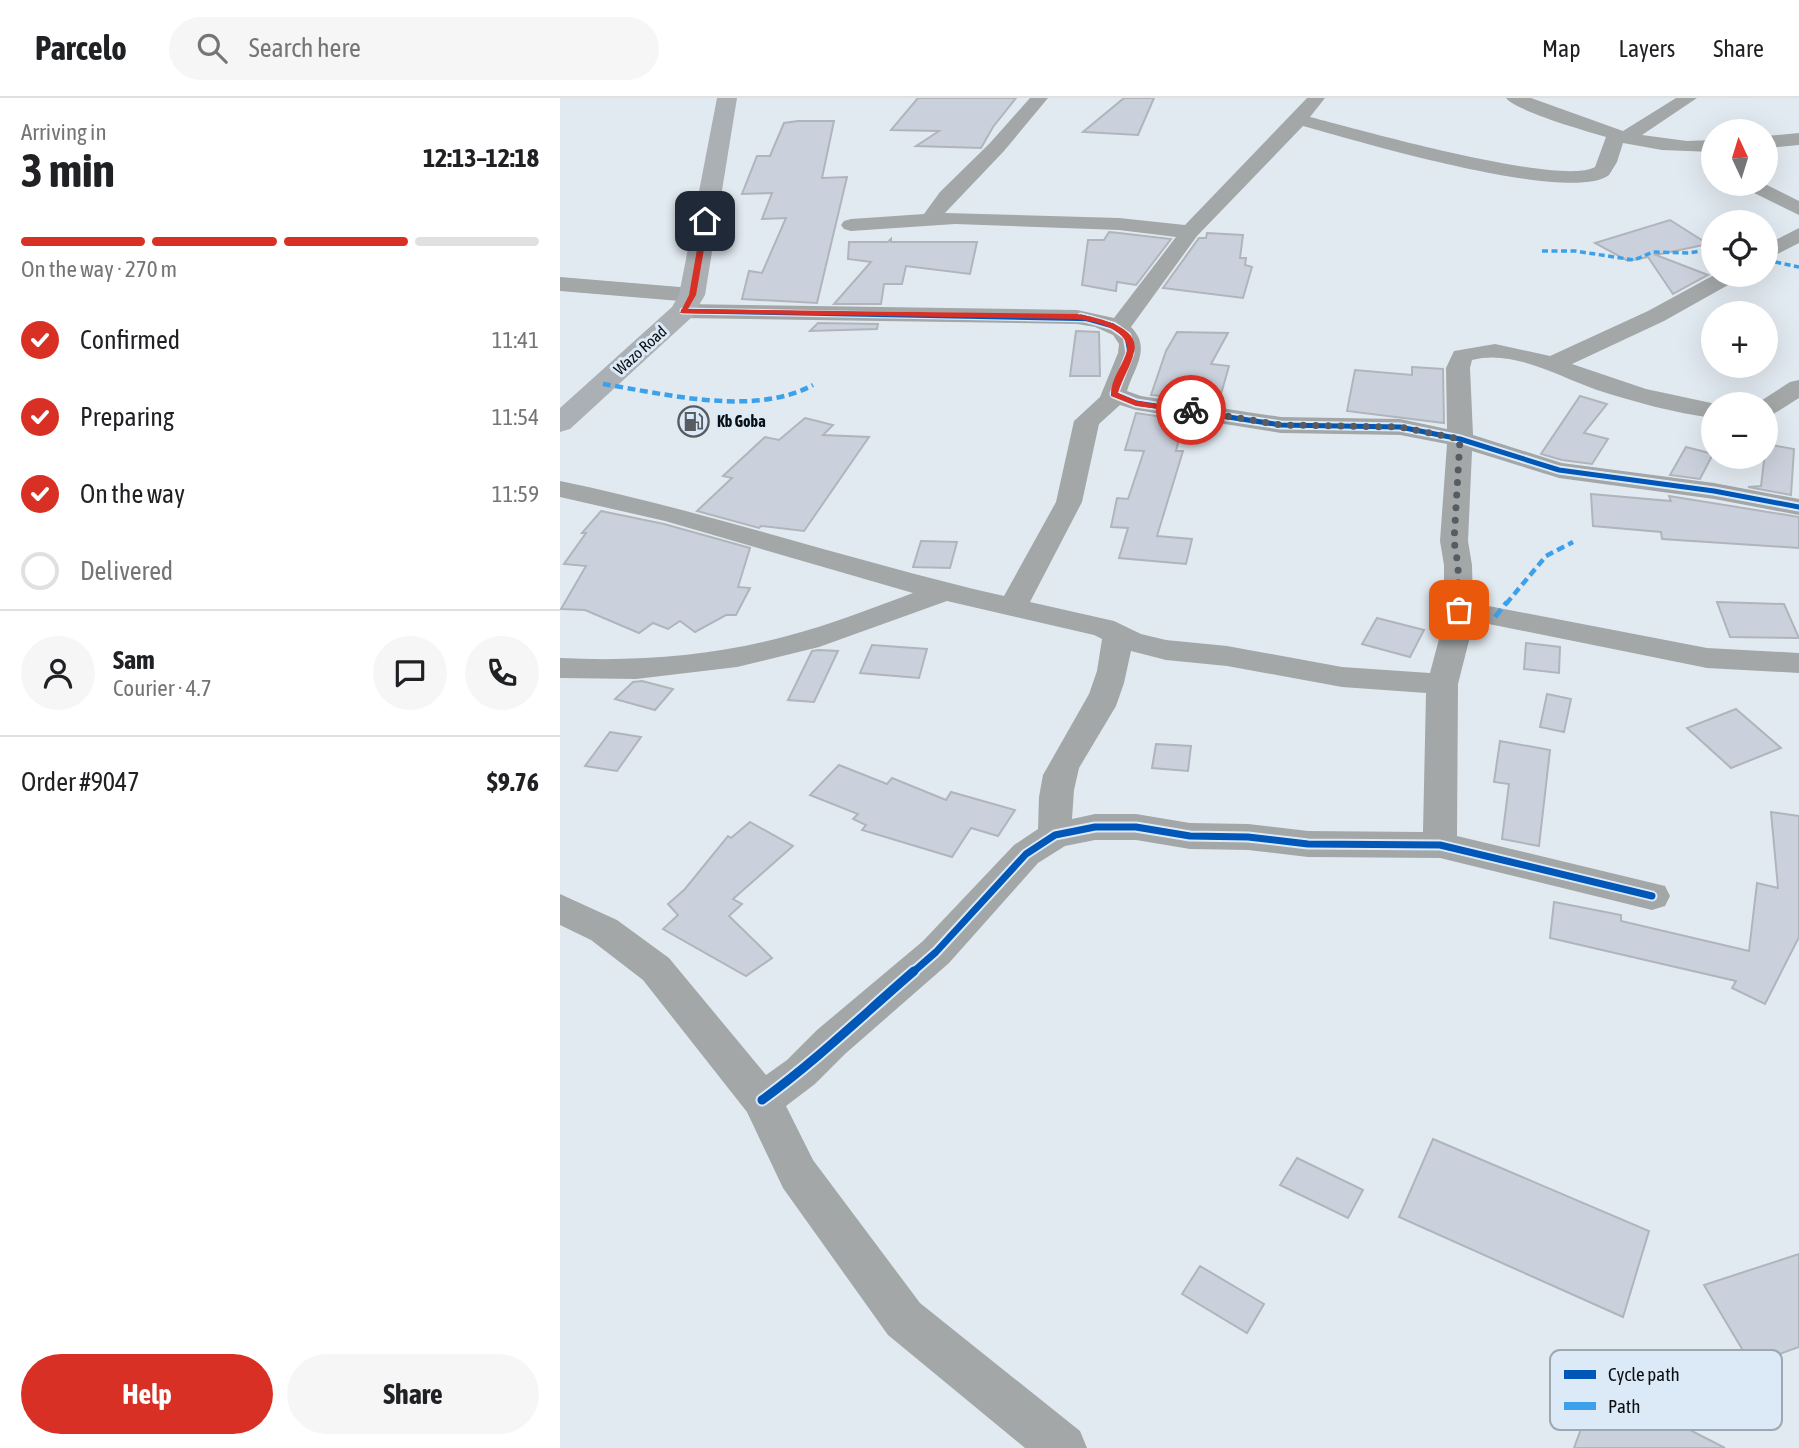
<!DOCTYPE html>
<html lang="en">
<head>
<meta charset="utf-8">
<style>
  body { margin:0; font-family:"Asap Condensed",sans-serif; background:#f6f6f6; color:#202124; height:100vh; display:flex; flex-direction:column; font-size:26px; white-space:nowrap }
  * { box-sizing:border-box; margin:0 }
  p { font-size:23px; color:#757577 }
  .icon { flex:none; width:38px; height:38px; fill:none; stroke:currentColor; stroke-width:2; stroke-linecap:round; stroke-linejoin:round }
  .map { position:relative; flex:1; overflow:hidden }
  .drawer { display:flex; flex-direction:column; background:#fff; width:560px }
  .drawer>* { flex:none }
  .needle { width:46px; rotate:356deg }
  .controls { position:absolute; left:1141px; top:21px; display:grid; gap:14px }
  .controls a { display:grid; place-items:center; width:77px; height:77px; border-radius:50%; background:#fff; box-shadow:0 7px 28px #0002; font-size:35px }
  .pin { position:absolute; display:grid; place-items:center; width:60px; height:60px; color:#fff; margin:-30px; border-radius:14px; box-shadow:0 4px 10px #0006 }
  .courier { position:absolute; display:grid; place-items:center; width:70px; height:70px; margin:-35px; border:5px solid #d93025; border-radius:50%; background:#fff; color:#222; box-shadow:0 2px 9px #0007 }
  .overview em { font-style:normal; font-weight:700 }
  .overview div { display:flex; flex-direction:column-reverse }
  .overview { display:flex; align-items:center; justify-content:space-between; height:119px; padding:0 21px }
  h1 { font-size:46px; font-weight:700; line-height:52px }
  .bar { display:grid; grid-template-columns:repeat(4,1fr); gap:10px 7px; align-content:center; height:84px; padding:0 21px }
  .bar i { height:9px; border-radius:5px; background:#e0e0e0 }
  .bar .active { background:#d93025 }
  .bar p { grid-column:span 4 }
  .line { display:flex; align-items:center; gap:18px; padding:0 21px; border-top:2px solid #e0e0e0 }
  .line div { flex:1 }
  .round { display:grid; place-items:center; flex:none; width:74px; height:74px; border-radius:37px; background:#f6f6f6 }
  ol { padding:0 21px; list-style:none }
  li { display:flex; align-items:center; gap:21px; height:77px }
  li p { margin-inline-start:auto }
  li .icon { padding:7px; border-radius:50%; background:#d93025; color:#fff; stroke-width:4 }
  li:last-child { color:#757577 }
  li i { width:38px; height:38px; border:4px solid #e0e0e0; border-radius:50% }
  .button { display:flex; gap:14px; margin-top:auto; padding:14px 21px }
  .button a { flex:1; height:80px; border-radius:42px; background:#d93025; color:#fff; font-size:28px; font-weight:700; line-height:80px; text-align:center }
  .button a+a { background:#f6f6f6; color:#202124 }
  header { display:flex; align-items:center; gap:42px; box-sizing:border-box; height:98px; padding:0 35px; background:#fff; border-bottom:2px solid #e0e0e0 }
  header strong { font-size:33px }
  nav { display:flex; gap:38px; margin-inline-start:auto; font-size:24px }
  .search { width:490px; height:63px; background:#f6f6f6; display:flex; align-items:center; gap:18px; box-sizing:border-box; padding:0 24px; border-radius:38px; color:#757577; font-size:26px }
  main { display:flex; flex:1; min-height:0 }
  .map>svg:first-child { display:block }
  .building { fill:#cbd1dc; stroke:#b0b5bb; stroke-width:2 }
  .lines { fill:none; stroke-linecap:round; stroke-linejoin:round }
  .street { fill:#a3a7a8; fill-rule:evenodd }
  .secondary { fill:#abb0b4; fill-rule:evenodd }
  .quiet-far2 { stroke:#3ca1ea; stroke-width:3.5; stroke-dasharray:6 3.5; stroke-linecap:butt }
  .quiet-far1 { stroke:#3ca1ea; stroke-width:4.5; stroke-dasharray:8 4.5; stroke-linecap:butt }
  .quiet { stroke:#3ca1ea; stroke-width:5; stroke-dasharray:10 5; stroke-linecap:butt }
  .cycleway-far3-casing { stroke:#dceaf7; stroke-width:7 }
  .cycleway-far2-casing { stroke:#dceaf7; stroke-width:9 }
  .cycleway-far1-casing { stroke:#dceaf7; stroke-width:11 }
  .cycleway-casing { stroke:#dceaf7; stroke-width:13 }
  .cycleway-far3 { stroke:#0057b8; stroke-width:4.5 }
  .cycleway-far2 { stroke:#0057b8; stroke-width:5 }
  .cycleway-far1 { stroke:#0057b8; stroke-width:7 }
  .cycleway { stroke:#0057b8; stroke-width:9 }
  .route { fill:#d93025 }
  .done { stroke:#565c61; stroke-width:7; stroke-dasharray:0 12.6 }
  .labels { text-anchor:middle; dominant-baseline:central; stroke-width:6; stroke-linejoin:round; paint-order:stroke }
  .far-street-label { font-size:16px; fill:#0a0f13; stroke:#dceaf7 }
  .far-poi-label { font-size:16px; font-weight:bold; fill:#0a0f13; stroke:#dceaf7; text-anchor:start }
  .key { fill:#dceaf7; stroke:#9da8b3; stroke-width:2 }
  .key-label { font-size:19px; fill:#0a0f13 }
</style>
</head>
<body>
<header>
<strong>Parcelo</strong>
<div class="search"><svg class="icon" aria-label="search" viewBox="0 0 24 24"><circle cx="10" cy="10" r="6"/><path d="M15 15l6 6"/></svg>Search here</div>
<nav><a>Map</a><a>Layers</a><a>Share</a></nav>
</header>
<main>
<section class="drawer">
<div class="overview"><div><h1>3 min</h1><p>Arriving in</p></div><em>12:13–12:18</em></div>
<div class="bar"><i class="active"></i><i class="active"></i><i class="active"></i><i></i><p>On the way · 270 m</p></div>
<ol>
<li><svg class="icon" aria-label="check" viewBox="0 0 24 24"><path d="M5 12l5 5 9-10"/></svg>Confirmed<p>11:41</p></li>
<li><svg class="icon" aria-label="check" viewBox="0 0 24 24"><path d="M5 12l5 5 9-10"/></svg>Preparing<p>11:54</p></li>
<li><svg class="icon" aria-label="check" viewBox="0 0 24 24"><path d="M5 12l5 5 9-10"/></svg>On the way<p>11:59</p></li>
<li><i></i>Delivered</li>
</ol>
<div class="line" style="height:126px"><a class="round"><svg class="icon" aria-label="person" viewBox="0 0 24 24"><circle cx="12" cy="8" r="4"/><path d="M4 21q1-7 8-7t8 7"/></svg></a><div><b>Sam</b><p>Courier · 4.7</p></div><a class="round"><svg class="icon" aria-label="chat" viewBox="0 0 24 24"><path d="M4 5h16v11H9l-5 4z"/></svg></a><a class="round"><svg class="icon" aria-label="phone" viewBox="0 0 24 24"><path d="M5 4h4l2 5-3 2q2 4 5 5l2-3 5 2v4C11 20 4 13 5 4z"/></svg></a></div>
<div class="line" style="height:91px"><div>Order #9047</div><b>$9.76</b></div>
<div class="button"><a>Help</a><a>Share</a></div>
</section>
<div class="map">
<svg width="1239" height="1350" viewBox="0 0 1239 1350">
  <rect width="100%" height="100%" fill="#e2eaf1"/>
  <g class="building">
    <path d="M 358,0 L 456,0 L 433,29 L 421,50 L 356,48 L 379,33 L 331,32 Z"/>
    <path d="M 564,0 L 594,0 L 578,37 L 523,34 Z"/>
    <path d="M 238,23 L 274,23 L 262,80 L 287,79 L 257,205 L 182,201 L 189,173 L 202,175 L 226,120 L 202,121 L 212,95 L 182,96 L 197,58 L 210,58 L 224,25 Z"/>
    <path d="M 1110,122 L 1148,146 L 1096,157 L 1148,177 L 1113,196 L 1088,159 L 1068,163 L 1035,145 Z"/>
    <path d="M 549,134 L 559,135 L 611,141 L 576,187 L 557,184 L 556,193 L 522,187 L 528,142 L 544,142 Z"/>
    <path d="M 647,135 L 683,137 L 680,160 L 686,160 L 685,167 L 692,169 L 683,200 L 603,190 L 639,140 L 646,140 Z"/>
    <path d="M 331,141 L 331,144 L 417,144 L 410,176 L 346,168 L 342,186 L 324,186 L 321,206 L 274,206 L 311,164 L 288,161 L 289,144 L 328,144 Z"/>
    <path d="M 258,225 L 318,226 L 317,231 L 250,233 Z"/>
    <path d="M 516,233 L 539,234 L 540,278 L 510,278 Z"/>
    <path d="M 617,234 L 668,235 L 651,266 L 669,268 L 659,303 L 591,297 L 606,253 Z"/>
    <path d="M 852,269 L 883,271 L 884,325 L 787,313 L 795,272 L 852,277 Z"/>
    <path d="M 1020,298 L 1047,306 L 1024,335 L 1048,341 L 1032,366 L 1002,362 L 981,356 Z"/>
    <path d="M 576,315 L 624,322 L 616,353 L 623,353 L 597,438 L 632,441 L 626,466 L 559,460 L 568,430 L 551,429 L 557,400 L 568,401 L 584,353 L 565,352 Z"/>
    <path d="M 245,320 L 273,327 L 263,337 L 309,339 L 244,433 L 201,428 L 199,430 L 137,413 L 172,380 L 163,378 L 205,339 L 219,342 Z"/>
    <path d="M 1206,346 L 1234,351 L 1231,397 L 1188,389 L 1201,388 Z"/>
    <path d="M 1126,349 L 1153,356 L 1140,381 L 1110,377 Z"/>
    <path d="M 1031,396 L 1111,403 L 1109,398 L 1239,419 L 1239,450 L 1102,441 L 1101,434 L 1033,428 Z"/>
    <path d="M 41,413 L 104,426 L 190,450 L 178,489 L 190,490 L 176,517 L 166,517 L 135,534 L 120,523 L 108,531 L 93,525 L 79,535 L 25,512 L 1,511 L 26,468 L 4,466 L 26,435 L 22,435 Z"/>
    <path d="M 361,443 L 397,444 L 390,470 L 353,469 Z"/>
    <path d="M 1157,504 L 1224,506 L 1239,540 L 1170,539 Z"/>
    <path d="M 817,520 L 864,532 L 850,559 L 802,546 Z"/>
    <path d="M 966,545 L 1000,549 L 999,575 L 964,571 Z"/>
    <path d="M 312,547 L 367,551 L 359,580 L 300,575 Z"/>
    <path d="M 259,552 L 278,553 L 254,604 L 228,602 L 252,553 Z"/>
    <path d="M 82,583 L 113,591 L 95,612 L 55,601 L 73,584 Z"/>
    <path d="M 987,596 L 1011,601 L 1004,634 L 980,629 Z"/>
    <path d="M 1176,611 L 1221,650 L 1171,670 L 1127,630 Z"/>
    <path d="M 50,634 L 81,639 L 57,673 L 25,668 Z"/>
    <path d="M 940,643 L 990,652 L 979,748 L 942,741 L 949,686 L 934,684 Z"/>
    <path d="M 596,646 L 631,648 L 628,673 L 592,670 Z"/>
    <path d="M 279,667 L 327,686 L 332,680 L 386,702 L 391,694 L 455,712 L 438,738 L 411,730 L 392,759 L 302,732 L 306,727 L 293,721 L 298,716 L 250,697 Z"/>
    <path d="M 1211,714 L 1239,718 L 1239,839 L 1205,906 L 1172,890 L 1176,883 L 990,840 L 994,804 L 1061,817 L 1061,823 L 1189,853 L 1197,785 L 1218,790 Z"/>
    <path d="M 190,724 L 233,748 L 173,801 L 182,806 L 169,818 L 212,860 L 186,878 L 103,831 L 118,817 L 108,806 L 125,791 L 168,738 L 171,740 Z"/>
    <path d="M 873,1041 L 1089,1133 L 1063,1219 L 839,1119 Z"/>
    <path d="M 737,1060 L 803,1092 L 788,1120 L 720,1087 Z"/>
    <path d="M 1239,1156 L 1239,1249 L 1191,1266 L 1144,1187 Z"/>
    <path d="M 640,1168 L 704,1206 L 687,1235 L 622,1196 Z"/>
    <path d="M 1038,1285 L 1165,1350 L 1014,1350 Z"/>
  </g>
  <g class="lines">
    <g class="street">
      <path d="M 470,0 L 488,0 L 444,53 L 385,115 L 559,120 L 625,127 L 747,0 L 765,0 L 750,19 C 797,31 1001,89 1035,69 L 1046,39 C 1026,33 958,14 946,0 L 971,0 L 1063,33 L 1116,0 L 1137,0 L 1082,37 L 1127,43 L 1153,42 L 1153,54 L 1102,52 L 1063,45 L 1057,64 L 1049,77 C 1010,107 794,42 743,28 L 637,138 L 571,229 C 592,250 574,270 567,293 L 581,298 L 721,319 L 840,321 L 887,331 L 886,270 L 894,253 L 935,246 L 990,258 L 1088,213 L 1154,177 L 1180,177 L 1177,182 L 1104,223 L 1012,266 L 1086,291 L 1156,306 L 1153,306 L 1153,320 C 1114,315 1075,304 1037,292 C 999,279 954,251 912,262 L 910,270 L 913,337 L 1002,365 L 1154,385 L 1239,401 L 1239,417 L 1154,401 L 999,380 L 912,353 L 908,443 L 912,467 L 913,505 L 1147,550 L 1239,555 L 1239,575 L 1147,570 L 914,523 L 898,586 L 897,738 L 1105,788 L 1110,798 L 1105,808 L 1092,812 L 880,760 L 748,759 L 688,752 L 630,751 L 576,742 L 535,742 L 505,748 L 478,765 L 389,865 L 285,956 L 255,986 L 226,1008 L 253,1062 L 360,1205 L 520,1333 L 527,1350 L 465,1350 L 328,1237 L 223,1090 L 187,1014 L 83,882 L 31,842 L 0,827 L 0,796 L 57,822 L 109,860 L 206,977 L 227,962 L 257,932 L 363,843 L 454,747 L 478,731 L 479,699 L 483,677 L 529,596 L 537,573 L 542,541 L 534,537 L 387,503 L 259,549 L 177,569 L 76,581 L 0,580 L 0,560 C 76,564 154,558 227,538 C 270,527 312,510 353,495 L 105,423 L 0,399 L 0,383 C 150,414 295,464 444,498 L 496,404 L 514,323 L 540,299 L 558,255 L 559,246 L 553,237 L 535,229 L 517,226 L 123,220 L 115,218 L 112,213 L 115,208 L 123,206 L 517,212 L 554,220 L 616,139 L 559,132 L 395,126 L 291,133 L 284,131 L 281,127 L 284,123 L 291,121 L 364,116 L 380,94 L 430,45 ZM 560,307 L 576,312 L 721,335 L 840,337 L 887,346 L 880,443 L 884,467 L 884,522 L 870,575 L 782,569 L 667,548 L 606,542 L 581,536 L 554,523 L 470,504 L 522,404 L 539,326 ZM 571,553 L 606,562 L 667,568 L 782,589 L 866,595 L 863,734 L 748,733 L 688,726 L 630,725 L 576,716 L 535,716 L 512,721 L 514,692 L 519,670 L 556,608 L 564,585 Z"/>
      <path d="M 1239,35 L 1239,47 L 1206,50 L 1206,38 Z"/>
      <path d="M 1181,86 L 1205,86 L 1239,103 L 1239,117 L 1184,90 Z"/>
      <path d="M 1239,130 L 1239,145 L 1206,162 L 1206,147 Z"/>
      <path d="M 0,179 L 132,190 L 140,192 L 143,197 L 140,202 L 132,204 L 0,193 Z"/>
      <path d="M 1239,282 L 1239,300 L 1215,315 L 1206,317 L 1206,306 L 1196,306 L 1230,284 Z"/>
    </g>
    <path class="secondary" d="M 157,0 L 177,0 L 145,197 L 132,219 L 10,331 L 0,334 L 0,310 L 112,209 L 119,197 Z"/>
    <g class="quiet-far2">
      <path d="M 982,153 L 1015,153 L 1074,162 L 1093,154 L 1129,155 L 1153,151"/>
      <path d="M 1206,162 L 1239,169"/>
    </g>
    <g class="quiet-far1">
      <path d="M 43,286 C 106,296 194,319 253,287"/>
      <path d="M 946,506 L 986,458 L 1013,444"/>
    </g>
    <path class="quiet" d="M 935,519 L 947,504"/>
    <defs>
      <path id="cycleway-far3" d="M 123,213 L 531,221"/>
      <path id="cycleway-far2" d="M 521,219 L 553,228 L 567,238 L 570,255 L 554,296 L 576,305 L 721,327 L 840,329 L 900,341 L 999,372 L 1154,393 L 1239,409"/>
      <path id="cycleway-far1" d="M 352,875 L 376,854 L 466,756 L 495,737 L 535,729 L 576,729 L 630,738 L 688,739 L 748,746 L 880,747 L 1092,798"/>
      <path id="cycleway" d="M 202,1002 C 256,963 304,916 354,873"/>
    </defs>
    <use href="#cycleway-far3" class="cycleway-far3-casing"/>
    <use href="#cycleway-far2" class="cycleway-far2-casing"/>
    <use href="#cycleway-far1" class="cycleway-far1-casing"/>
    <use href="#cycleway" class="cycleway-casing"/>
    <use href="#cycleway-far3" class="cycleway-far3"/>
    <use href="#cycleway-far2" class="cycleway-far2"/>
    <use href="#cycleway-far1" class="cycleway-far1"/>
    <use href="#cycleway" class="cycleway"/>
  </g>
  <path class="route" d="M 145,121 L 149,123 L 136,197 L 128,211 L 517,216 C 535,219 581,228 574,254 C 571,268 562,281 558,295 L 577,303 L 635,312 L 631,315 L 576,308 L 551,298 C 550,283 561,270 566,256 C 574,232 534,223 517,221 L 120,215 L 129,197 L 142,123 Z"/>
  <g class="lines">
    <path class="done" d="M 631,312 L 721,327 L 840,329 L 900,341 L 894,443 L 898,467 L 899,512"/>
  </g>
  <defs>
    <symbol id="fuel-ring" viewBox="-11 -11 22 22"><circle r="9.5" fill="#dceaf7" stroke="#565c61" stroke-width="1.5"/><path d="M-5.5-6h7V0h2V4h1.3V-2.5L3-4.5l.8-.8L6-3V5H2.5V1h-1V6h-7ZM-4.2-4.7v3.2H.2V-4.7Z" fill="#565c61"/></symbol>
  </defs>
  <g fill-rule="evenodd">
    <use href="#fuel-ring" x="116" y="306" width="35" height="35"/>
  </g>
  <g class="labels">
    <g class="far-street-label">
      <text transform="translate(80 252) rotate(-42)">Wazo Road</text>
    </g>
    <g class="far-poi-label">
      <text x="157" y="323">Kb Goba</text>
    </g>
  </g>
  <rect x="990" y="1252" width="232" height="80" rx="10" class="key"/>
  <rect x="1004" y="1272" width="32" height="9" fill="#0057b8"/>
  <rect x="1004" y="1304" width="32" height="8" fill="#3ca1ea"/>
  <g class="key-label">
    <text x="1048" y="1283">Cycle path</text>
    <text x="1048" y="1315">Path</text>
  </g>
</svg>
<div class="controls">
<a><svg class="needle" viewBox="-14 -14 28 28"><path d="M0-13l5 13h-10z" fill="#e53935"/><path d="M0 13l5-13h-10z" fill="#757577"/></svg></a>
<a><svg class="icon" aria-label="locate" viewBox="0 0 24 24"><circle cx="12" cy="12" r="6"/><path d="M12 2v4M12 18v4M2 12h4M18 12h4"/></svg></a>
<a>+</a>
<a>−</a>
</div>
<div class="pin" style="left:899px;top:512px;background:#ea580c"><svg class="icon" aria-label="bag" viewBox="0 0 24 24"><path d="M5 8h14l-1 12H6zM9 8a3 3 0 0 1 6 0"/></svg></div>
<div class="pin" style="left:145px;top:123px;background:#1f2937"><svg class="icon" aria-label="home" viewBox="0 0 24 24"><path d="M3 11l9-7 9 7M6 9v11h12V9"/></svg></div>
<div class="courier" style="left:631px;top:312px"><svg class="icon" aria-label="bike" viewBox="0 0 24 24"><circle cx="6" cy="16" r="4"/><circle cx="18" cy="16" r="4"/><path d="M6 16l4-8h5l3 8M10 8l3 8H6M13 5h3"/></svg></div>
</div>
</main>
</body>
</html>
